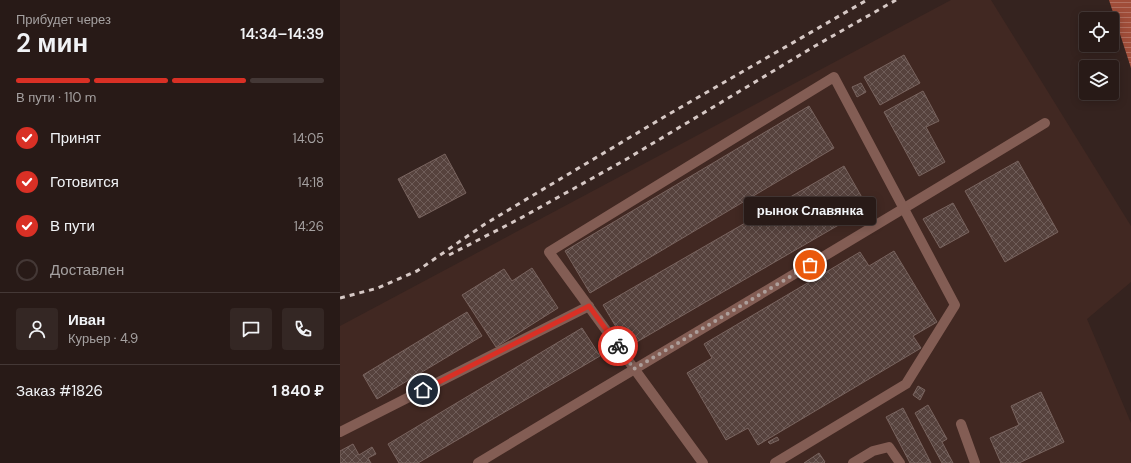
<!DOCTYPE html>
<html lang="ru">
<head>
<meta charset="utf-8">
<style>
  body { margin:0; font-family:"DM Sans",sans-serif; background:#342724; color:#f1f3f6; height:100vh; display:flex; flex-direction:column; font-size:15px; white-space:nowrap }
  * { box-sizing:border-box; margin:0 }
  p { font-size:13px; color:#a5a1a1 }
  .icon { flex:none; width:22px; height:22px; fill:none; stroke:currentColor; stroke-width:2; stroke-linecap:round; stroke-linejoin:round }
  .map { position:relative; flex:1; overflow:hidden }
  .side { display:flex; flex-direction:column; background:#281a17; width:340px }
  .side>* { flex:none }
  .tools { position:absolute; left:739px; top:12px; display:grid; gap:8px }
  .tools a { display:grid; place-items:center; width:40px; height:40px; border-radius:4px; background:#281a17; box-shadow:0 2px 10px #0003,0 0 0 1px #443836; font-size:20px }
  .pin { position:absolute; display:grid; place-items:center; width:34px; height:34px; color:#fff; margin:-17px; border:2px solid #fff; border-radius:50%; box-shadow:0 1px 4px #0007 }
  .courier { position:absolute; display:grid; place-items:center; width:40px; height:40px; margin:-20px; border:3px solid #d93025; border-radius:50%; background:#fff; color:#222; box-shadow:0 1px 5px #0007 }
  .bubble { position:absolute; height:28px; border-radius:4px; background:#281a17; box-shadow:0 2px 10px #0003,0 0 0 1px #443836; font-size:13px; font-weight:600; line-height:28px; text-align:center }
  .overview em { font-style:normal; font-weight:600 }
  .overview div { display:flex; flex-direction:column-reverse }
  .overview { display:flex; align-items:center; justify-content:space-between; height:68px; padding:0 16px }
  h1 { font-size:26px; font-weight:600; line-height:30px }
  .bar { display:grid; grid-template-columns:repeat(4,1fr); gap:6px 4px; align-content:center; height:48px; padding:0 16px }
  .bar i { height:5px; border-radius:3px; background:#443836 }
  .bar .current { background:#d93025 }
  .bar p { grid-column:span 4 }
  .line { display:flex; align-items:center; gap:10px; padding:0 16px; border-top:1px solid #443836 }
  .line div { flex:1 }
  .round { display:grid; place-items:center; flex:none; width:42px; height:42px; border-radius:4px; background:#342724 }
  ol { padding:0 16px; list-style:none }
  li { display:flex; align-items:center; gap:12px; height:44px }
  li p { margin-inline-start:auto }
  li .icon { padding:4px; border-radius:50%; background:#d93025; color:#fff; stroke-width:4 }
  li:last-child { color:#a5a1a1 }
  li i { width:22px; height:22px; border:2px solid #443836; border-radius:50% }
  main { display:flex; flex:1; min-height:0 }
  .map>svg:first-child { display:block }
  .built { fill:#412822 }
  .water { fill:url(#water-rules) }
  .building { fill:url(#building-cross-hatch); stroke:#79645f }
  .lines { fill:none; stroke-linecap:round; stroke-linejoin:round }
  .minor { stroke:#835d54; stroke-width:10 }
  .rail { stroke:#d6c8c5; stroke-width:3; stroke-dasharray:5 5; stroke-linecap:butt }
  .done { stroke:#ad9e9a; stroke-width:4; stroke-dasharray:0 7.2 }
  .route { stroke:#d93025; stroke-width:5 }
</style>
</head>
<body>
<main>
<section class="side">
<div class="overview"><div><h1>2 мин</h1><p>Прибудет через</p></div><em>14:34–14:39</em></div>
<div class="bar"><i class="current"></i><i class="current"></i><i class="current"></i><i></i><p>В пути · 110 m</p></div>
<ol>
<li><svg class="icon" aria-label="check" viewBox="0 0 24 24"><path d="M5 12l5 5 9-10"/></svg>Принят<p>14:05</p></li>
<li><svg class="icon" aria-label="check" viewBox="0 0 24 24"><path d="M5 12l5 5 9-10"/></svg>Готовится<p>14:18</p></li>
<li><svg class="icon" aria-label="check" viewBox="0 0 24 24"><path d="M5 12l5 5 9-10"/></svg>В пути<p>14:26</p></li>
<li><i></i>Доставлен</li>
</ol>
<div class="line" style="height:72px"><a class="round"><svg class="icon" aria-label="person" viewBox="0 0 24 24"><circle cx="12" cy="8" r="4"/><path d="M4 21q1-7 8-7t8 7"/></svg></a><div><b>Иван</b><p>Курьер · 4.9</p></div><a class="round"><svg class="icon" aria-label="chat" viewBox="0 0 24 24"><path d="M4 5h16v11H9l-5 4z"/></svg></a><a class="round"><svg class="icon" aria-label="phone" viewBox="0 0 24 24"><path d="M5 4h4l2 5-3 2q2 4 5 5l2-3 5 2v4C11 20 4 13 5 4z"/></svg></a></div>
<div class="line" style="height:52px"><div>Заказ #1826</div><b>1 840 ₽</b></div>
</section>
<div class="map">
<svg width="791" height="463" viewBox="0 0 791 463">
  <defs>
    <pattern id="water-rules" width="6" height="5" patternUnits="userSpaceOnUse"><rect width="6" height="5" fill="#a04d39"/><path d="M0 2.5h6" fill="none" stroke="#b26f5f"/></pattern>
    <pattern id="building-cross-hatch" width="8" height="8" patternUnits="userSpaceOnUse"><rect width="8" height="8" fill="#56423d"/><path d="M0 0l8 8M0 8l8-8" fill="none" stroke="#6f5d59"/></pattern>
  </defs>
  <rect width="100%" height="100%" fill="#35231f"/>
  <path class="built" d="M 611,0 L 651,0 L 791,226 L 791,282 L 747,319 L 791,423 L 791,463 L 0,463 L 0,326 Z"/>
  <path class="water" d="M 769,0 L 791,0 L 791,68 Z"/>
  <g class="building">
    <path d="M 564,55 L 580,83 L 540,105 L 524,77 Z"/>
    <path d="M 521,83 L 526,92 L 517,97 L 512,87 Z"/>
    <path d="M 583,91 L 599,121 L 586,127 L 605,162 L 579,176 L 544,112 Z"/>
    <path d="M 469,106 L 494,148 L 250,293 L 225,251 Z"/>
    <path d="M 105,154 L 126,193 L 79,218 L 58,179 Z"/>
    <path d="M 678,161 L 718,232 L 665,262 L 625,191 Z"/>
    <path d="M 504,166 L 528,208 L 288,347 L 263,305 Z"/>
    <path d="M 613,203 L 629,232 L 600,248 L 583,219 Z"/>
    <path d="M 554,251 L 597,322 L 573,336 L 581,348 L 418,445 L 408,428 L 386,440 L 347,373 L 372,358 L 364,344 L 520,252 L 529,266 Z"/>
    <path d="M 192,268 L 218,308 L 156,347 L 122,295 L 164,269 L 172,281 Z"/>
    <path d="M 127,312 L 142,336 L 37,399 L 23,375 Z"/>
    <path d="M 242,328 L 260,356 L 78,463 L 59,463 L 48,444 Z"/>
    <path d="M 578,386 L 585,390 L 580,400 L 573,395 Z"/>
    <path d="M 701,392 L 724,442 L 679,463 L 661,463 L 650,438 L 679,425 L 671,406 Z"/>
    <path d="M 588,405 L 607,439 L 602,442 L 613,463 L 602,463 L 575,413 Z"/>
    <path d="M 563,408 L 591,463 L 570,463 L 546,417 Z"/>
    <path d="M 437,437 L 439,440 L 430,444 L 428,442 Z"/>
    <path d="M 13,444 L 19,455 L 32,447 L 36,454 L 28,458 L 31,463 L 0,463 L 0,451 Z"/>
    <path d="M 479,453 L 485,462 L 484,463 L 464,463 Z"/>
  </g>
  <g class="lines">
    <g class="minor">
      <path d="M 621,424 L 635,463"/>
      <path d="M 0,432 L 249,306"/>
      <path d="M 138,463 C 327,349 517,238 705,123"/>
      <path d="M 363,463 L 209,252 L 494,77 L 615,305 L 566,384 L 435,463"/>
      <path d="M 513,463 L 533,451 L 549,447 L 560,463"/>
    </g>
    <g class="rail">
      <path d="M 109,255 L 179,219 L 285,160 L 475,46 L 556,0"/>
      <path d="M 0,298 L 38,288 L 77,271 L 145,224 L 329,114 L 527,0"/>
    </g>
  </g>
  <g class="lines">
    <path class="done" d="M 278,346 L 294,369 L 470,265"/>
    <path class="route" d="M 83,390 L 249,306 L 278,346"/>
  </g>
</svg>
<div class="tools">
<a><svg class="icon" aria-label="locate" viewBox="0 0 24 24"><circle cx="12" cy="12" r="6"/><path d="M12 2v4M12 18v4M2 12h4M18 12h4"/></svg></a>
<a><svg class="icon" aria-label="layers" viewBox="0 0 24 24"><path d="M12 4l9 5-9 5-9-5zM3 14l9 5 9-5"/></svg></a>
</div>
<div class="pin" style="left:470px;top:265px;background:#ea580c"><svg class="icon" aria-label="bag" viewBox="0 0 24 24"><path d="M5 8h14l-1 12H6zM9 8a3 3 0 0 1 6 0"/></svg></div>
<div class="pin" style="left:83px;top:390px;background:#1f2937"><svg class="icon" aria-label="home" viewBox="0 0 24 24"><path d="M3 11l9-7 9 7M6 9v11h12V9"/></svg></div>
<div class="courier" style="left:278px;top:346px"><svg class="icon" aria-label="bike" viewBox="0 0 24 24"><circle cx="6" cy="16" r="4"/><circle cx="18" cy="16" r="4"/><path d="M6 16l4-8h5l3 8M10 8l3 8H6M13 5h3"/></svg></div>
<div class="bubble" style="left:404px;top:197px;width:132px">рынок Славянка</div>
</div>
</main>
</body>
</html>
